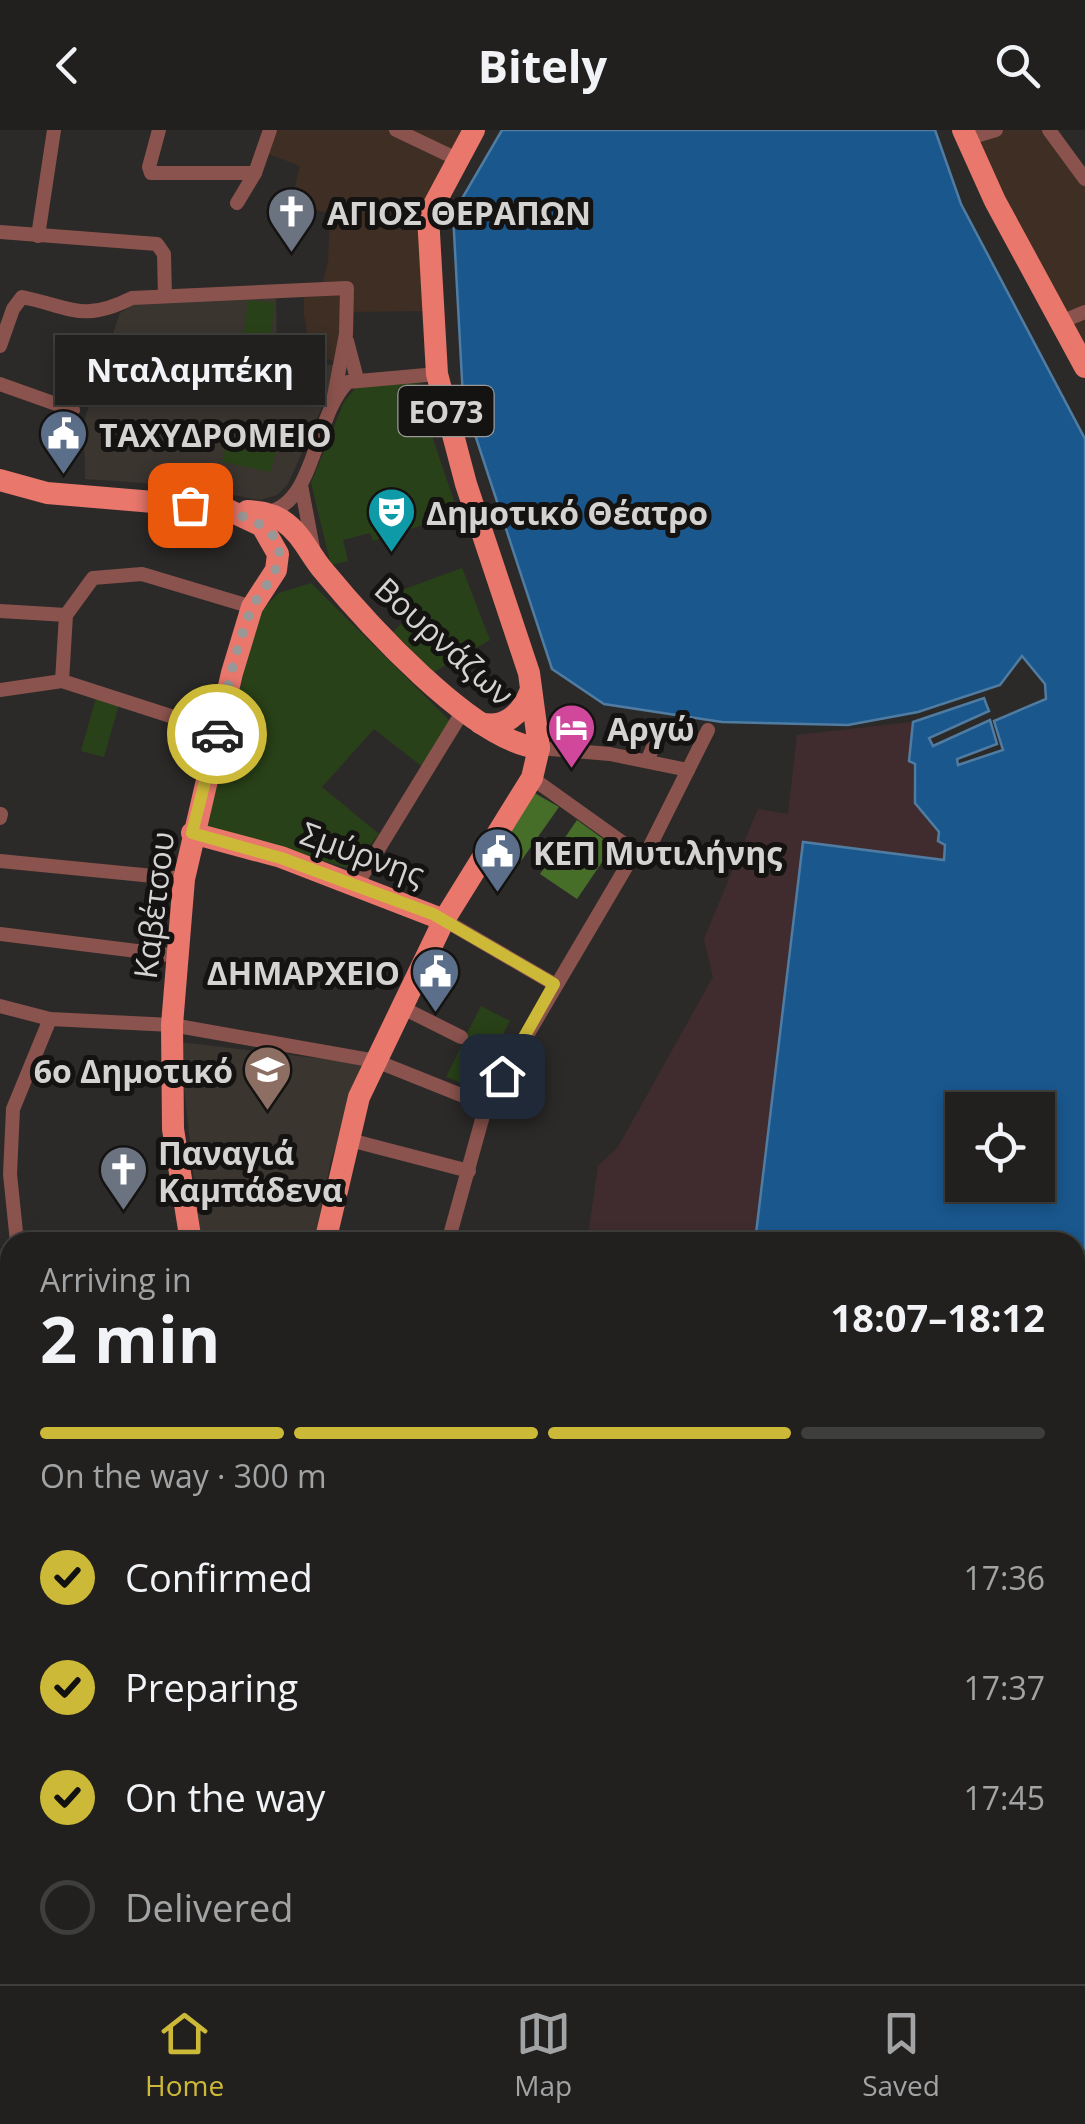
<!DOCTYPE html>
<html lang="en">
<head>
<meta charset="utf-8">
<style>
  body { margin:0; font-family:"Open Sans",sans-serif; background:#292827; color:#f1f3f6; height:100vh; display:flex; flex-direction:column; font-size:38px; white-space:nowrap }
  * { box-sizing:border-box; margin:0 }
  p { font-size:32px; color:#a2a3a4 }
  .icon { flex:none; width:55px; height:55px; fill:none; stroke:currentColor; stroke-width:2; stroke-linecap:round; stroke-linejoin:round }
  .map { position:relative; flex:1; overflow:hidden }
  .details { position:absolute; left:0px; top:1102px; width:1085px; height:752px; display:flex; flex-direction:column; background:#21201e; border-radius:30px 30px 0 0; box-shadow:0 5px 15px #0003,0 0 0 2px #3e3e3c }
  .details>* { flex:none }
  .buttons { position:absolute; left:945px; top:962px; display:grid; gap:20px }
  .buttons a { display:grid; place-items:center; width:110px; height:110px; border-radius:0px; background:#21201e; box-shadow:0 5px 15px #0003,0 0 0 2px #3e3e3c; font-size:50px }
  .pin { position:absolute; display:grid; place-items:center; width:85px; height:85px; color:#fff; margin:-42px; border-radius:20px; box-shadow:0 5px 15px #0006 }
  .courier { position:absolute; display:grid; place-items:center; width:100px; height:100px; margin:-50px; border:8px solid #cdb938; border-radius:50%; background:#fff; color:#222; box-shadow:0 2px 12px #0007 }
  .bubble { position:absolute; height:70px; border-radius:0px; background:#21201e; box-shadow:0 5px 15px #0003,0 0 0 2px #3e3e3c; font-size:32px; font-weight:700; line-height:70px; text-align:center }
  .head em { font-style:normal; font-weight:700 }
  .head div { display:flex; flex-direction:column-reverse }
  .head { display:flex; align-items:center; justify-content:space-between; height:170px; padding:0 40px }
  h1 { font-size:65px; font-weight:700; line-height:75px }
  .bar { display:grid; grid-template-columns:repeat(4,1fr); gap:15px 10px; align-content:center; height:120px; padding:0 40px }
  .bar i { height:12px; border-radius:8px; background:#3e3e3c }
  .bar .active { background:#cdb938 }
  .bar p { grid-column:span 4 }
  ol { padding:0 40px; list-style:none }
  li { display:flex; align-items:center; gap:30px; height:110px }
  li p { margin-inline-start:auto }
  li .icon { padding:10px; border-radius:50%; background:#cdb938; color:#111; stroke-width:4 }
  li:last-child { color:#a2a3a4 }
  li i { width:55px; height:55px; border:5px solid #3e3e3c; border-radius:50% }
  header { display:flex; justify-content:space-between; align-items:center; height:130px; padding:0 40px; background:#21201e; font-size:45px; font-weight:700 }
  .tab-bar { display:flex; justify-content:space-around; align-items:center; height:140px; border-top:2px solid #3e3e3c; background:#21201e; font-size:28px; color:#a2a3a4 }
  .tab-bar a { display:grid; justify-items:center; gap:5px }
  .tab-bar .active { color:#cdb938 }
  .map>svg:first-child { display:block }
  .commercial { fill:#3e2e23 }
  .industrial { fill:#402c2f }
  .built { fill:#3b3530 }
  .green { fill:#294118 }
  .forest { fill:#476e29 }
  .water { fill:#19578d; stroke:#517ca2; stroke-width:2.5; fill-rule:evenodd }
  .lines { fill:none; stroke-linecap:round; stroke-linejoin:round }
  .minor { stroke:#8b534d; stroke-width:14 }
  .tertiary { stroke:#8b534d; stroke-width:18 }
  .primary { stroke:#e9776c; stroke-width:22 }
  .done { stroke:#999896; stroke-width:10; stroke-dasharray:0 18 }
  .route { stroke:#cdb938; stroke-width:12 }
  .labels { text-anchor:middle; dominant-baseline:central; stroke-width:10; stroke-linejoin:round; paint-order:stroke }
  .shield { fill:#141312; stroke:#9a9998; stroke-width:2.5 }
  .shield-label { font-size:30px; font-weight:bold; fill:#d4d3d2 }
  .poi-label { font-size:32px; font-weight:bold; fill:#d4d3d2; stroke:#141312; text-anchor:start }
  .street-label { font-size:32px; fill:#d4d3d2; stroke:#141312 }
</style>
</head>
<body>
<header><svg class="icon" aria-label="back" viewBox="0 0 24 24"><path d="M15 5l-7 7 7 7"/></svg>Bitely<svg class="icon" aria-label="search" viewBox="0 0 24 24"><circle cx="10" cy="10" r="6"/><path d="M15 15l6 6"/></svg></header>
<div class="map">
<svg width="1085" height="1854" viewBox="0 0 1085 1854">
  <rect width="100%" height="100%" fill="#2c2a28"/>
  <g class="commercial">
    <path d="M 273,0 L 462,0 L 425,73 L 424,181 L 344,182 L 337,232 L 311,224 L 304,185 L 304,155 L 322,155 L 328,132 L 330,83 L 290,76 L 300,36 L 266,23 Z"/>
    <path d="M 967,0 L 1055,0 L 1085,41 L 1085,228 Z"/>
  </g>
  <path class="industrial" d="M 911,592 L 914,672 L 938,704 L 937,712 L 945,715 L 944,730 L 803,713 L 755,1112 L 587,1112 L 598,1036 L 618,1017 L 713,847 L 704,809 L 758,679 L 788,684 L 797,605 Z"/>
  <g class="built">
    <path d="M 276,164 L 277,233 L 335,235 L 335,248 L 288,354 L 277,365 L 260,370 L 186,356 L 85,349 L 84,291 L 120,183 L 136,173 Z"/>
    <path d="M 179,912 L 366,934 L 331,1030 L 314,1112 L 201,1112 Z"/>
  </g>
  <g class="green">
    <path d="M 248,170 L 275,173 L 269,221 L 242,217 Z"/>
    <path d="M 419,251 L 422,253 L 400,258 L 408,295 L 427,291 L 455,374 L 424,382 L 426,394 L 373,411 L 370,403 L 343,410 L 348,431 L 331,435 L 311,353 L 344,272 L 359,254 Z"/>
    <path d="M 228,306 L 277,317 L 271,342 L 222,332 Z"/>
    <path d="M 462,438 L 490,510 L 434,542 L 393,502 L 410,485 L 391,464 Z"/>
    <path d="M 311,453 L 450,591 L 424,638 L 374,599 L 322,657 L 379,704 L 351,739 L 206,698 L 258,484 L 279,463 Z"/>
    <path d="M 96,568 L 119,574 L 104,627 L 81,621 Z"/>
    <path d="M 481,876 L 510,891 L 493,923 L 465,907 Z"/>
    <path d="M 464,911 L 491,927 L 477,953 L 470,956 L 446,947 Z"/>
    <path d="M 45,1845 L 250,1845 L 248,1854 L 45,1854 Z"/>
  </g>
  <g class="forest">
    <path d="M 531,661 L 559,677 L 521,731 L 495,715 Z"/>
    <path d="M 577,690 L 613,716 L 577,769 L 540,744 Z"/>
  </g>
  <g class="water">
    <path d="M 502,0 L 935,0 L 961,74 L 1085,309 L 1085,1854 L 1075,1840 L 1075,1112 L 755,1112 L 803,712 L 944,730 L 945,715 L 938,711 L 939,702 L 915,673 L 915,634 L 909,631 L 913,592 L 984,568 L 989,581 L 929,608 L 933,616 L 990,590 L 997,614 L 957,629 L 958,635 L 1003,620 L 994,591 L 1046,569 L 1045,554 L 1022,526 L 1000,555 L 918,582 L 848,595 L 722,592 L 604,574 L 552,539 L 463,268 L 453,84 ZM 1038,980 L 1038,1055 L 962,1055 L 962,980 Z"/>
    <path d="M 688,1845 L 1031,1845 L 1017,1854 L 693,1854 Z"/>
  </g>
  <g class="lines">
    <g class="minor">
      <path d="M 159,0 L 149,37 L 151,43 L 255,43"/>
      <path d="M 396,0 L 457,29"/>
      <path d="M 1049,0 L 1085,49"/>
      <path d="M 966,9 L 996,0"/>
      <path d="M 237,73 L 255,43 L 270,0"/>
      <path d="M 0,102 L 157,114 L 164,124 L 165,166"/>
      <path d="M 38,106 L 54,0"/>
      <path d="M 1061,192 L 1085,182"/>
      <path d="M 347,211 L 357,249"/>
      <path d="M 0,216 L 13,179 L 22,167 C 71,177 82,193 132,168 L 347,158 L 346,204 L 333,271"/>
      <path d="M 0,254 L 73,280"/>
      <path d="M 301,355 L 314,423"/>
      <path d="M 268,382 C 316,372 314,285 348,252 L 437,244"/>
      <path d="M 0,481 L 66,485"/>
      <path d="M 62,551 L 66,485 L 93,448 L 142,444 L 252,477"/>
      <path d="M 0,560 L 62,551 L 217,601"/>
      <path d="M 539,618 L 610,624 L 688,640"/>
      <path d="M 647,631 L 660,601"/>
      <path d="M 532,648 L 644,728 L 708,600"/>
      <path d="M 0,688 L 1,684"/>
      <path d="M 0,731 L 184,749"/>
      <path d="M 357,754 L 463,581"/>
      <path d="M 444,790 L 554,854"/>
      <path d="M 0,804 L 177,826"/>
      <path d="M 0,876 L 50,889 L 172,895 L 376,931 L 486,975"/>
      <path d="M 403,878 L 461,907"/>
      <path d="M 346,1009 L 469,1041"/>
      <path d="M 17,1112 L 10,1044 L 13,979 L 50,889"/>
      <path d="M 448,1112 L 486,975 L 635,722"/>
      <path d="M 0,1169 L 10,1168"/>
      <path d="M 0,1673 L 10,1673"/>
      <path d="M 0,1793 L 10,1793"/>
      <path d="M 301,1845 L 302,1854"/>
      <path d="M 262,1854 L 264,1845"/>
      <path d="M 449,1854 L 468,1845"/>
    </g>
    <g class="tertiary">
      <path d="M 0,1268 L 10,1268"/>
      <path d="M 35,1854 L 35,1845"/>
    </g>
    <g class="primary">
      <path d="M 963,0 L 995,71 L 1085,237"/>
      <path d="M 0,350 L 47,363 L 224,378 L 262,396 L 278,424 L 276,440 L 252,477 L 232,543 L 184,749 L 172,895 L 173,999 L 191,1112"/>
      <path d="M 247,381 C 260,382 272,383 283,391 C 301,403 309,423 322,439 C 364,490 473,612 539,618"/>
      <path d="M 480,593 C 504,600 522,583 530,562"/>
      <path d="M 192,703 L 281,727 L 444,790"/>
      <path d="M 325,1112 L 359,967 L 444,790 L 532,648 L 539,618 L 529,543 L 466,354 L 437,244 L 428,86 L 474,0"/>
      <path d="M 482,1845 L 490,1854"/>
      <path d="M 508,1845 L 515,1854"/>
    </g>
  </g>
  <g class="lines">
    <path class="done" d="M 190,375 C 219,378 296,391 276,438 C 271,453 258,464 252,478 C 235,517 227,563 217,604"/>
    <path class="route" d="M 217,604 L 192,703 L 281,728 L 433,784 L 554,854 L 502,946"/>
  </g>
  <defs>
    <symbol id="church-pin" viewBox="-11 -11 22 30"><path d="M0 17L-7.5 6A9.5 9.5 0 1 1 7.5 6Z" fill="#6b7280" stroke="#141312"/><path d="M-1.2-6h2.4v3.5h3.3v2.4h-3.3V6h-2.4V-.1h-3.3v-2.4h3.3Z" fill="#fff"/></symbol>
    <symbol id="civic-pin" viewBox="-11 -11 22 30"><path d="M0 17L-7.5 6A9.5 9.5 0 1 1 7.5 6Z" fill="#5c6f8a" stroke="#141312"/><path d="M-.6-6.5H3V-4.5H.6V-3L4-1V1h2V6H-6V1h2V-1L-.6-3ZM-1.2 2.5V6h2.4V2.5Z" fill="#fff"/></symbol>
    <symbol id="theatre-pin" viewBox="-11 -11 22 30"><path d="M0 17L-7.5 6A9.5 9.5 0 1 1 7.5 6Z" fill="#0f9aa8" stroke="#141312"/><path d="M-5-5.5Q0-4 5-5.5V0Q5 5 0 6Q-5 5-5 0ZM-3.3-2.5H-1v1.5H-3.3ZM1-2.5H3.3v1.5H1ZM-2.8 1Q0 5.5 2.8 1Z" fill="#fff"/></symbol>
    <symbol id="hotel-pin" viewBox="-11 -11 22 30"><path d="M0 17L-7.5 6A9.5 9.5 0 1 1 7.5 6Z" fill="#d1479c" stroke="#141312"/><path d="M-6-4.5h1.5V1H6V5H4.5V3h-9V5H-6ZM-4 0a1.8 1.8 0 1 1 3.6 0ZM.5 0V-2.5h3Q6-2.5 6 0Z" fill="#fff"/></symbol>
    <symbol id="school-pin" viewBox="-11 -11 22 30"><path d="M0 17L-7.5 6A9.5 9.5 0 1 1 7.5 6Z" fill="#8d6e63" stroke="#141312"/><path d="M0-5L7-2L0 1L-7-2ZM-4 1L0 2.5L4 1V4Q0 6-4 4Z" fill="#fff"/></symbol>
  </defs>
  <g fill-rule="evenodd">
    <use href="#church-pin" x="264" y="54" width="55" height="75"/>
    <use href="#civic-pin" x="36" y="276" width="55" height="75"/>
    <use href="#theatre-pin" x="364" y="354" width="55" height="75"/>
    <use href="#hotel-pin" x="544" y="570" width="55" height="75"/>
    <use href="#civic-pin" x="470" y="694" width="55" height="75"/>
    <use href="#civic-pin" x="408" y="814" width="55" height="75"/>
    <use href="#school-pin" x="240" y="912" width="55" height="75"/>
    <use href="#church-pin" x="96" y="1012" width="55" height="75"/>
  </g>
  <g class="labels">
    <rect class="shield" x="398.5" y="256" width="95" height="50" rx="8"/>
    <g class="shield-label">
      <text x="446" y="281">ΕΟ73</text>
    </g>
    <g class="poi-label">
      <text x="327" y="82">ΑΓΙΟΣ ΘΕΡΑΠΩΝ</text>
      <text x="99" y="304">ΤΑΧΥΔΡΟΜΕΙΟ</text>
      <text x="426" y="382">Δημοτικό Θέατρο</text>
      <text x="607" y="598">Αργώ</text>
      <text x="533" y="722">ΚΕΠ Μυτιλήνης</text>
      <text x="400" y="842" text-anchor="end">ΔΗΜΑΡΧΕΙΟ</text>
      <text x="233" y="940" text-anchor="end">6ο Δημοτικό</text>
      <text x="158" y="1022">Παναγιά<tspan x="158" dy="37">Καμπάδενα</tspan></text>
    </g>
    <g class="street-label">
      <text transform="translate(445 511) rotate(42)">Βουρνάζων</text>
      <text transform="translate(363 723) rotate(20)">Σμύρνης</text>
      <text transform="translate(153 775) rotate(-83)">Καβέτσου</text>
    </g>
  </g>
</svg>
<div class="buttons">
<a><svg class="icon" aria-label="locate" viewBox="0 0 24 24"><circle cx="12" cy="12" r="6"/><path d="M12 2v4M12 18v4M2 12h4M18 12h4"/></svg></a>
</div>
<div class="pin" style="left:190px;top:375px;background:#ea580c"><svg class="icon" aria-label="bag" viewBox="0 0 24 24"><path d="M5 8h14l-1 12H6zM9 8a3 3 0 0 1 6 0"/></svg></div>
<div class="pin" style="left:502px;top:946px;background:#1f2937"><svg class="icon" aria-label="home" viewBox="0 0 24 24"><path d="M3 11l9-7 9 7M6 9v11h12V9"/></svg></div>
<div class="courier" style="left:217px;top:604px"><svg class="icon" aria-label="car" viewBox="0 0 24 24"><path d="M5 17H2v-5l4-1 3-4h7l3 4 3 1v5h-3M9 17h6M6 11h13"/><circle cx="7" cy="17" r="2"/><circle cx="17" cy="17" r="2"/></svg></div>
<div class="bubble" style="left:55px;top:205px;width:270px">Νταλαμπέκη</div>
<section class="details">
<div class="head"><div><h1>2 min</h1><p>Arriving in</p></div><em>18:07–18:12</em></div>
<div class="bar"><i class="active"></i><i class="active"></i><i class="active"></i><i></i><p>On the way · 300 m</p></div>
<ol>
<li><svg class="icon" aria-label="check" viewBox="0 0 24 24"><path d="M5 12l5 5 9-10"/></svg>Confirmed<p>17:36</p></li>
<li><svg class="icon" aria-label="check" viewBox="0 0 24 24"><path d="M5 12l5 5 9-10"/></svg>Preparing<p>17:37</p></li>
<li><svg class="icon" aria-label="check" viewBox="0 0 24 24"><path d="M5 12l5 5 9-10"/></svg>On the way<p>17:45</p></li>
<li><i></i>Delivered</li>
</ol>
</section>
</div>
<nav class="tab-bar">
<a class="active"><svg class="icon" aria-label="home" viewBox="0 0 24 24"><path d="M3 11l9-7 9 7M6 9v11h12V9"/></svg>Home</a>
<a><svg class="icon" aria-label="map" viewBox="0 0 24 24"><path d="M3 6l6-2 6 2 6-2v14l-6 2-6-2-6 2zM9 4v14M15 6v14"/></svg>Map</a>
<a><svg class="icon" aria-label="saved" viewBox="0 0 24 24"><path d="M7 4h10v16l-5-4-5 4z"/></svg>Saved</a>
</nav>
</body>
</html>
